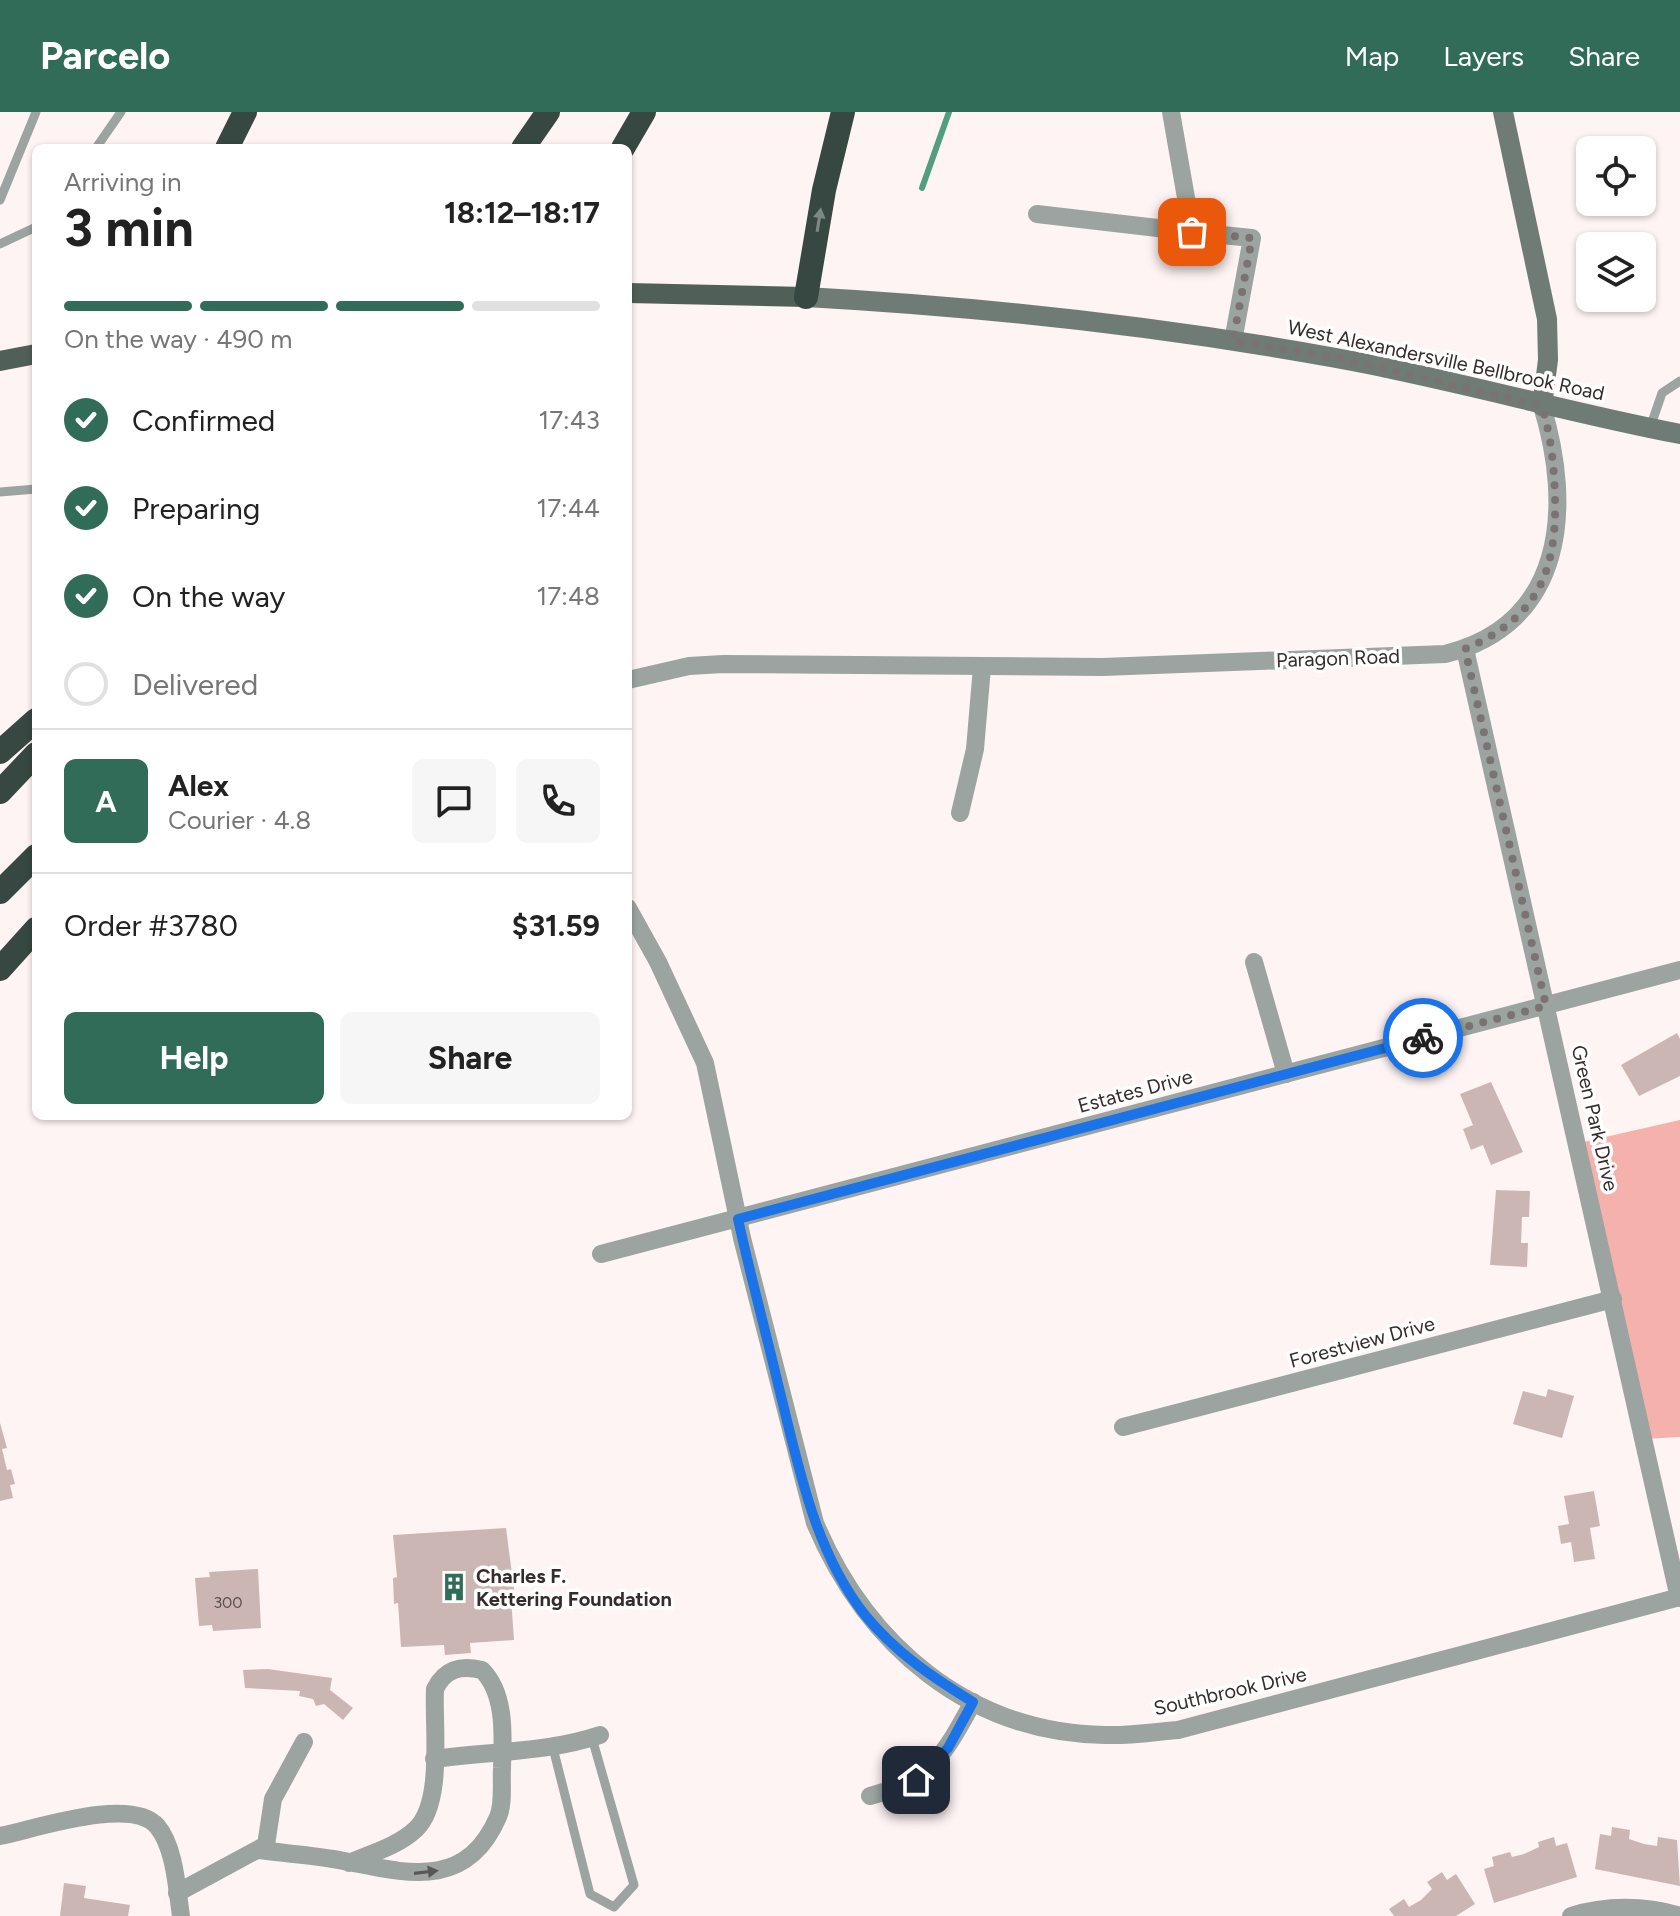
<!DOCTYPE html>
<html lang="en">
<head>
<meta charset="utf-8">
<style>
  body { margin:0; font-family:Figtree,sans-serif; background:#f6f6f6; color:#222; height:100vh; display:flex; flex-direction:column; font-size:30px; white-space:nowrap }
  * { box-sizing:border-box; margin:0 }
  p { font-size:26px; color:#767676 }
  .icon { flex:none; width:44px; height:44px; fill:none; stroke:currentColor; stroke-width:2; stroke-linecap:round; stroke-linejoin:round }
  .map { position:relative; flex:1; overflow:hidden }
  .drawer { position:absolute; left:32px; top:32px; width:600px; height:976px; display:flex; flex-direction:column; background:#fff; border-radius:12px; box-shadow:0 2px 6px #0004 }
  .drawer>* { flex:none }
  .tools { position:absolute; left:1576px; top:24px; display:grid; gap:16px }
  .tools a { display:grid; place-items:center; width:80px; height:80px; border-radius:12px; background:#fff; box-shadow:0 2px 6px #0004; font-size:40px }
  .pin { position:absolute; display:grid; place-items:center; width:68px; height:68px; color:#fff; margin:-34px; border-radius:16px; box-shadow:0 4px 12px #0006 }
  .courier { position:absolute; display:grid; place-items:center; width:80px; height:80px; margin:-40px; border:6px solid #1a73e8; border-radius:50%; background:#fff; color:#222; box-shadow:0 2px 10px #0007 }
  .head em { font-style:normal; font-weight:700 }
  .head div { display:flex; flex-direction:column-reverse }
  .head { display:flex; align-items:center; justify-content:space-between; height:136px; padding:0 32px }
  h1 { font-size:52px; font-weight:700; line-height:60px }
  .bar { display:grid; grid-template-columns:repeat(4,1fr); gap:12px 8px; align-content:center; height:96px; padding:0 32px }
  .bar i { height:10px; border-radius:6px; background:#e0e0e0 }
  .bar .current { background:#306c57 }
  .bar p { grid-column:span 4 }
  .line { display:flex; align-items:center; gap:20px; padding:0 32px; border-top:2px solid #e0e0e0 }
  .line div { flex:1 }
  .round { display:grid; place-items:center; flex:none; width:84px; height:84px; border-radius:12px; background:#f6f6f6 }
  ol { padding:0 32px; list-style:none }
  li { display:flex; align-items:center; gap:24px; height:88px }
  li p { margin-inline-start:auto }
  li .icon { padding:8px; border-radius:50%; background:#306c57; color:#fff; stroke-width:4 }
  li:last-child { color:#767676 }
  li i { width:44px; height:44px; border:4px solid #e0e0e0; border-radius:50% }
  .action { display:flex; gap:16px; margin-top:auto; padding:16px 32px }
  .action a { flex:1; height:92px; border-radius:12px; background:#306c57; color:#fff; font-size:32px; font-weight:700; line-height:92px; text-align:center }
  .action a+a { background:#f6f6f6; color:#222 }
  header { display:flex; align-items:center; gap:48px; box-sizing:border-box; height:112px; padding:0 40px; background:#306c57; color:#fff }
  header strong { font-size:38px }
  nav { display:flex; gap:44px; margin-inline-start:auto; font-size:28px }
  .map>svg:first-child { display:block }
  .green { fill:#f5b1ab }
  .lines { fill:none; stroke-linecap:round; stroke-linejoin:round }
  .stream { stroke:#529e82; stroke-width:6 }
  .building { fill:#ccb6b4 }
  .lane { stroke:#9ba4a0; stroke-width:9 }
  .street { stroke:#9ba4a0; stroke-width:18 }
  .secondary { stroke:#6f7c76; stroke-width:20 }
  .primary { stroke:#506059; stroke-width:20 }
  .highway { stroke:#364841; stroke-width:24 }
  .oneway { fill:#7c8884 }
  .oneway2 { fill:#595755 }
  .done { stroke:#7b7372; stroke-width:8; stroke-dasharray:0 14.4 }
  .route { stroke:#1a73e8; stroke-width:10 }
  .labels { text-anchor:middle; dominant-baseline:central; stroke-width:7; stroke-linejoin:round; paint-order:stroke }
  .number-label { font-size:16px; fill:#5b4f4e }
  .street-label { font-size:20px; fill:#352d2c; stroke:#fff }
  .poi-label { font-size:20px; font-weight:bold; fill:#352d2c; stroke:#fff; text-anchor:start }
</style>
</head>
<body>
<header>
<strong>Parcelo</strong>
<nav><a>Map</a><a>Layers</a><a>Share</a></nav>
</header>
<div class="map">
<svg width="1680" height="1804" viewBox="0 0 1680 1804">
  <rect width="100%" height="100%" fill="#fef4f3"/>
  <path class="green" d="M 1680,1008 L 1680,1325 L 1644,1327 L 1579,1031 Z"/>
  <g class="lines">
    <path class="stream" d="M 922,76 L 949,0"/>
  </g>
  <g class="building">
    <path d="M 1677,921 L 1680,927 L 1680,964 L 1639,984 L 1621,953 Z"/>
    <path d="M 1491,970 L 1523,1040 L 1491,1053 L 1483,1033 L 1471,1038 L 1463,1017 L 1473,1013 L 1460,982 Z"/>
    <path d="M 1496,1078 L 1530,1079 L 1529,1105 L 1522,1105 L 1521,1131 L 1528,1131 L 1527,1155 L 1490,1153 Z"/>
    <path d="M 1548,1277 L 1574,1284 L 1562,1326 L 1513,1312 L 1523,1279 L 1546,1285 Z"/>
    <path d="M 0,1311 L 7,1336 L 2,1337 L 7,1358 L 11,1357 L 15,1372 L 10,1373 L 13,1386 L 0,1389 Z"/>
    <path d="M 1594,1379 L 1600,1414 L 1590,1416 L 1595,1447 L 1574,1450 L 1571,1430 L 1561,1432 L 1558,1414 L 1569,1412 L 1564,1384 Z"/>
    <path d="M 506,1416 L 515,1485 L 511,1485 L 514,1528 L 470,1531 L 471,1541 L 445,1543 L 444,1533 L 401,1535 L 398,1491 L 394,1492 L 393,1466 L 397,1465 L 393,1423 Z"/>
    <path d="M 258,1457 L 261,1516 L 213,1519 L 212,1513 L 199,1514 L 195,1466 L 210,1465 L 209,1460 Z"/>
    <path d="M 268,1557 L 332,1566 L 330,1578 L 353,1596 L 343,1608 L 324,1592 L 316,1594 L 313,1587 L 299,1584 L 300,1579 L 245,1576 L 243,1558 Z"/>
    <path d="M 1612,1715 L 1630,1718 L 1629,1727 L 1644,1732 L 1657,1734 L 1658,1725 L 1677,1728 L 1680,1774 L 1595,1757 L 1600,1722 L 1611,1724 Z"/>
    <path d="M 1554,1725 L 1556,1734 L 1567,1731 L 1577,1765 L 1494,1791 L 1484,1757 L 1494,1754 L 1492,1745 L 1510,1740 L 1512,1745 L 1524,1742 L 1539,1735 L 1538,1730 Z"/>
    <path d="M 1442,1760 L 1447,1768 L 1456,1762 L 1475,1792 L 1456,1804 L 1394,1804 L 1389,1797 L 1404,1787 L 1409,1795 L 1421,1788 L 1432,1777 L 1427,1770 Z"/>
    <path d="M 64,1771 L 86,1774 L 84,1786 L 130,1793 L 128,1804 L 60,1804 Z"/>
  </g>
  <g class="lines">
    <g class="lane">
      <path d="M 96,36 L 121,0"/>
      <path d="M 0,88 L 36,0"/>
      <path d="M 0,132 L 36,115"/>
      <path d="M 1650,316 L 1662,281 L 1680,269"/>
      <path d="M 0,380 L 36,377"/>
      <path d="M 553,1636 L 590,1782 L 614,1795 L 634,1773 L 592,1626"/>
    </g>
    <g class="street">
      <path d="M 1171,0 L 1192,120 L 1252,126 L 1233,229"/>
      <path d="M 1037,102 L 1192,120"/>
      <path d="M 1465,537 L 1679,1486"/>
      <path d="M 628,568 L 689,554 L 723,552 L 1103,555 L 1445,542 C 1565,512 1573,396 1542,294"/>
      <path d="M 960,701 L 975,637 L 982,555"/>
      <path d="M 628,796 L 658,850 L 705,951 L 742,1126 L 815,1411 C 866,1532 968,1621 1105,1623 C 1129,1624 1154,1620 1178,1618 L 1680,1485"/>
      <path d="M 1254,850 L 1286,962"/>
      <path d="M 601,1142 L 1680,858"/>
      <path d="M 1123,1315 L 1613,1187"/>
      <path d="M 434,1647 C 489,1639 547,1641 600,1623"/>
      <path d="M 870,1684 C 931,1668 944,1643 973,1590"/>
      <path d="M 0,1724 C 35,1717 131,1684 157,1714 C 175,1735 177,1778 181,1804"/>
      <path d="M 259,1738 C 284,1741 309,1743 333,1747 C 397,1758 464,1784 498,1705 C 504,1692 501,1671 502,1656 C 503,1624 506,1582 482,1558 C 460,1553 445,1557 435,1577 C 433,1615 444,1690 416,1717 C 398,1734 372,1741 349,1751"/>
      <path d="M 177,1781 L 266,1733 L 273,1687 L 304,1630"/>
      <path d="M 1571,1804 C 1605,1793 1646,1793 1680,1804"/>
    </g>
    <g class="secondary">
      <path d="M 1503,0 L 1547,207 L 1548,248 L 1542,294"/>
      <path d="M 806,185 C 985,195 1160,214 1336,246 C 1452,267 1565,300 1680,322"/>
    </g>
    <g class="primary">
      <path d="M 628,181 L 806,185"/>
      <path d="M 0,249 L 36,242"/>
    </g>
    <g class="highway">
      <path d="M 227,36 L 245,0"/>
      <path d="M 523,36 L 548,0"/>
      <path d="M 623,36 L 644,0"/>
      <path d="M 806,185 L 824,78 L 843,0"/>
      <path d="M 0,640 L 36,608"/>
      <path d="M 0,680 L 36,642"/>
      <path d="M 0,780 L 36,744"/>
      <path d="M 0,857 L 36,817"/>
    </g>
  </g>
  <defs><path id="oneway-solid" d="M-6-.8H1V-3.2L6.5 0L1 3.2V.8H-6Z" transform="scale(2)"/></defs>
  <use class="oneway" href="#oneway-solid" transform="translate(819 108) rotate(-81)"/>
  <use class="oneway2" href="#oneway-solid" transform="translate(426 1760) rotate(-7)"/>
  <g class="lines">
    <path class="done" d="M 1192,120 L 1252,126 L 1233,229 L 1339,246 L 1542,294 C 1551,325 1554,352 1555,385 C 1557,461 1537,506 1465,537 L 1546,894 L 1423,926"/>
    <path class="route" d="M 916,1668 L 948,1636 L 973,1590 C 932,1565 895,1540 865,1503 C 813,1437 798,1351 778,1272 C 765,1217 750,1162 738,1107 L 1423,926"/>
  </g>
  <defs>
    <symbol id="building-bare" viewBox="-9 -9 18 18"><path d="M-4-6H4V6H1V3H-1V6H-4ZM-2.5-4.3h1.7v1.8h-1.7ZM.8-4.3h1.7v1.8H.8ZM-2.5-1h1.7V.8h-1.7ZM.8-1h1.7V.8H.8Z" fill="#306c57" stroke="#fff" stroke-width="2.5" paint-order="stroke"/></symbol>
  </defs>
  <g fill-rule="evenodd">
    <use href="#building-bare" x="434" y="1455" width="40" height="40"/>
  </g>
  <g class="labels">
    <g class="number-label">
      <text x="228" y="1490">300</text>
    </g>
    <g class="street-label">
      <text transform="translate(1446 248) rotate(12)">West Alexandersville Bellbrook Road</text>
      <text transform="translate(1338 546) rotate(-2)">Paragon Road</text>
      <text transform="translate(1135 979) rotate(-15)">Estates Drive</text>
      <text transform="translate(1595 1006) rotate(77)">Green Park Drive</text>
      <text transform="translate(1362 1230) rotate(-15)">Forestview Drive</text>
      <text transform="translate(1230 1579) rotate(-13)">Southbrook Drive</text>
    </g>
    <g class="poi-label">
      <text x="476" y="1464">Charles F.<tspan x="476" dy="23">Kettering Foundation</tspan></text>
    </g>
  </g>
</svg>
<div class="tools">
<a><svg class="icon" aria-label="locate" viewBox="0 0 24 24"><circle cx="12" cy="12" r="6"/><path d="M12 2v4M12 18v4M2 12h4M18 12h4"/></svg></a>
<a><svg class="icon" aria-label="layers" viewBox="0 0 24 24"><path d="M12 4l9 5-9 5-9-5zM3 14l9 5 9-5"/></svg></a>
</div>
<div class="pin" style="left:1192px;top:120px;background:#ea580c"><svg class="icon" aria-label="bag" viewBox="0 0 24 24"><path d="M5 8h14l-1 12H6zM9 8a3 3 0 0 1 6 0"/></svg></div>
<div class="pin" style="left:916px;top:1668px;background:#1f2937"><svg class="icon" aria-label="home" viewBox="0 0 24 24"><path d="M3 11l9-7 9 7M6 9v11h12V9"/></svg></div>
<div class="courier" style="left:1423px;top:926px"><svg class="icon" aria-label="bike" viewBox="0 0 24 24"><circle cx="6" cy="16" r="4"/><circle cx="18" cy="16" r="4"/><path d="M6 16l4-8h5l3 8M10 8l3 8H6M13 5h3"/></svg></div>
<section class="drawer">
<div class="head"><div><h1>3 min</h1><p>Arriving in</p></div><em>18:12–18:17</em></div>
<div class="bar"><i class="current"></i><i class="current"></i><i class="current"></i><i></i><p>On the way · 490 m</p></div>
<ol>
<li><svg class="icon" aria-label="check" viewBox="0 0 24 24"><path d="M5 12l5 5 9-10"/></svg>Confirmed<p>17:43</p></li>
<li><svg class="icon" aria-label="check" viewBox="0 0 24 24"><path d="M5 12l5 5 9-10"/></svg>Preparing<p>17:44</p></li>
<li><svg class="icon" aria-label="check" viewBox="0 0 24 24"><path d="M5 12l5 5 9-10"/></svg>On the way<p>17:48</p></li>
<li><i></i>Delivered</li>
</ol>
<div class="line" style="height:144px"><b class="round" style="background:#306c57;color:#fff">A</b><div><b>Alex</b><p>Courier · 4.8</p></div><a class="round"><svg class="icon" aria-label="chat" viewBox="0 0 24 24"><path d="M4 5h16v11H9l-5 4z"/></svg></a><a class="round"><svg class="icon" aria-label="phone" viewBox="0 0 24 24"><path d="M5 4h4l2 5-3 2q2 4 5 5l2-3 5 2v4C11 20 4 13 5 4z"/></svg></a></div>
<div class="line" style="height:104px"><div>Order #3780</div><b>$31.59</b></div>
<div class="action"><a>Help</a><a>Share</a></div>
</section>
</div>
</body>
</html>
